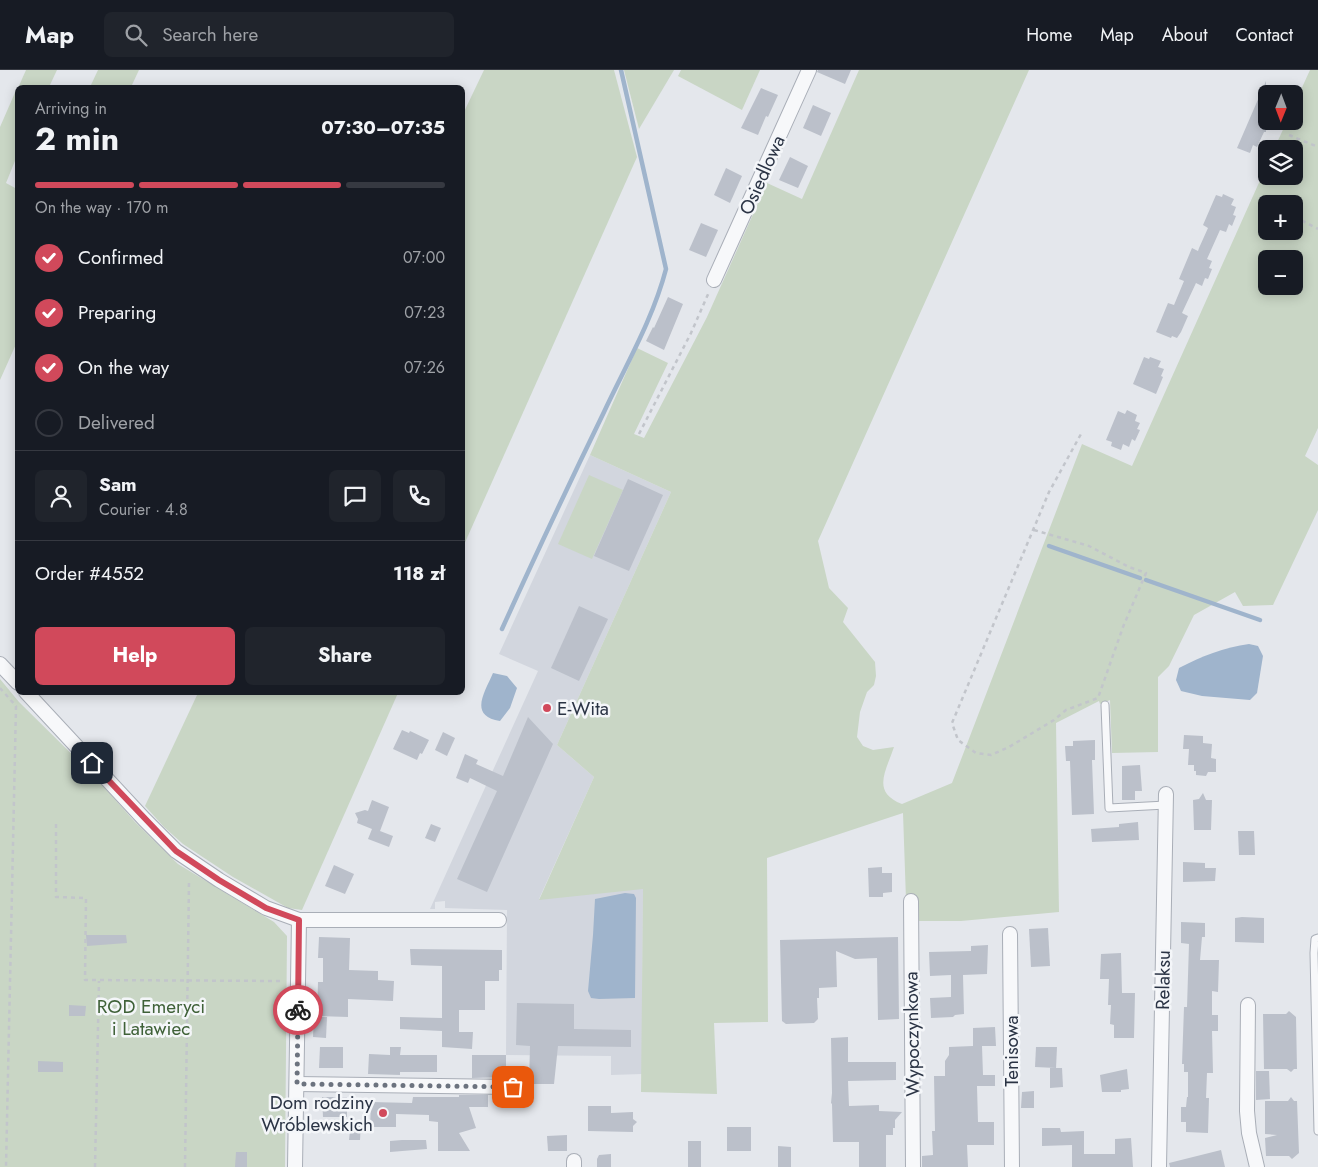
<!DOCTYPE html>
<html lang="en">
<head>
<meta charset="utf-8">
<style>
  body { margin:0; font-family:Jost,sans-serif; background:#20242c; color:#f1f3f6; height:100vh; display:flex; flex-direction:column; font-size:19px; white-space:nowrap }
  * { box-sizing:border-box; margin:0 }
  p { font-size:16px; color:#9ea1a6 }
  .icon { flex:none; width:28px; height:28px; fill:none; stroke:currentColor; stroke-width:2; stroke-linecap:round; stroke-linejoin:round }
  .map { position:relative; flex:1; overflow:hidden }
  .details { position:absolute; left:15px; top:15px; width:450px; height:610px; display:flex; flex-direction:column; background:#171b24; border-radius:8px; box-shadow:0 2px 12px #0003 }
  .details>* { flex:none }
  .needle { width:32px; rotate:181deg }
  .controls { position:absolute; left:1258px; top:15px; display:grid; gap:10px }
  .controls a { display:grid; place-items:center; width:45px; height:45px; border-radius:8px; background:#171b24; box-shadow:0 2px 12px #0003; font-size:25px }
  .pin { position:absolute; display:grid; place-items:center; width:42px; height:42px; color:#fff; margin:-21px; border-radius:10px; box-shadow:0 2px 8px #0006 }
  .courier { position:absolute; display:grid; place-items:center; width:50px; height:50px; margin:-25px; border:4px solid #d1495b; border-radius:50%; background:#fff; color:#222; box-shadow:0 1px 6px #0007 }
  .headline em { font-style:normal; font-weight:700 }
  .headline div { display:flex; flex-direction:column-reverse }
  .headline { display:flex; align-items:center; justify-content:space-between; height:85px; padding:0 20px }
  h1 { font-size:32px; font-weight:700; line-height:38px }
  .bar { display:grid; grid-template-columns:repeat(4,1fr); gap:8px 5px; align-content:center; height:60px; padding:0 20px }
  .bar i { height:6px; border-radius:4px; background:#363941 }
  .bar .on { background:#d1495b }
  .bar p { grid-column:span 4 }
  .line { display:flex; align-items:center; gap:12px; padding:0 20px; border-top:1px solid #363941 }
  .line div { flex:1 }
  .round { display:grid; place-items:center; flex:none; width:52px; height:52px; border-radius:8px; background:#20242c }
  ol { padding:0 20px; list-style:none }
  li { display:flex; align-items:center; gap:15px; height:55px }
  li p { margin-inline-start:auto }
  li .icon { padding:5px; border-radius:50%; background:#d1495b; color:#fff; stroke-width:4 }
  li:last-child { color:#9ea1a6 }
  li i { width:28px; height:28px; border:2px solid #363941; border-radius:50% }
  .action { display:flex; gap:10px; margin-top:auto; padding:10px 20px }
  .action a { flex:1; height:58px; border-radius:8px; background:#d1495b; color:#fff; font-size:20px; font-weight:700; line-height:58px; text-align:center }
  .action a+a { background:#20242c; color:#f1f3f6 }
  header { display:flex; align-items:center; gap:30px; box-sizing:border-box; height:70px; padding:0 25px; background:#171b24; border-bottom:1px solid #363941 }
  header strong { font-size:24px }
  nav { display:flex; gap:28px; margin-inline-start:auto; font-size:18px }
  .search { width:350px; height:45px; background:#20242c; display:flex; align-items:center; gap:12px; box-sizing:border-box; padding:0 18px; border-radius:8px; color:#9ea1a6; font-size:19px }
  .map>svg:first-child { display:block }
  .built { fill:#d2d6de }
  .green { fill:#c9d6c5; fill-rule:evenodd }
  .water { fill:#9fb4cc }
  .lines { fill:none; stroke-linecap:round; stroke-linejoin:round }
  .stream { stroke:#9fb4cc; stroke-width:4.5 }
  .building { fill:#bbc0ca }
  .service-casing { stroke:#a9aeb7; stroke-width:9 }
  .minor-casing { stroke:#a9aeb7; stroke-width:16 }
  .path { stroke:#c2c5cb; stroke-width:2.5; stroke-dasharray:4 4; stroke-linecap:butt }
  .service { stroke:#f7f8fa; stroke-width:7 }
  .minor { stroke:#f7f8fa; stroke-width:14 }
  .done { stroke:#6c737f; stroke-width:5; stroke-dasharray:0 9 }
  .route { stroke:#d1495b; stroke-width:6 }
  .poi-dot { fill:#d1495b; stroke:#f4f6f9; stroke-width:2 }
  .labels { text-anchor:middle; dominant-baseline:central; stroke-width:5; stroke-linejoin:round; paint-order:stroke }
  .street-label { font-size:19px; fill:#2b3445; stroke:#f4f6f9 }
  .poi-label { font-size:19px; fill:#2b3445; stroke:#f4f6f9; text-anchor:start }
  .park-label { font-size:19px; fill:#3f6138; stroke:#f4f6f9 }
</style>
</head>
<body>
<header>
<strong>Map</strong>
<div class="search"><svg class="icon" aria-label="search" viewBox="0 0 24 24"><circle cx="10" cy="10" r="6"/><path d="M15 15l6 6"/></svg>Search here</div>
<nav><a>Home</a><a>Map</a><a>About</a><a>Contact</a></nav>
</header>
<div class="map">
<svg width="1318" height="1097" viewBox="0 0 1318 1097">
  <rect width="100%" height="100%" fill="#e4e7ec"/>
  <path class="built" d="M 590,385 L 671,422 L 557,675 L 594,707 L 539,829 L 643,818 L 642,1004 L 611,1005 L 611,986 L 506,985 L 507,840 L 445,838 L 445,831 L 435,832 L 435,839 L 430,839 L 538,601 L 499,584 Z"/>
  <g class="green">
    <path d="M 26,0 L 57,0 L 49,17 L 18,18 Z"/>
    <path d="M 98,0 L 139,0 L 131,17 L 90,17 Z"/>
    <path d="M 484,0 L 614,0 L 637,87 L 463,477 L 462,46 Z"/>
    <path d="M 624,0 L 674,0 L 639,59 Z"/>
    <path d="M 681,0 L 760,0 L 742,40 L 678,6 Z"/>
    <path d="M 859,0 L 1029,0 L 818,471 L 829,518 L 848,538 L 843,552 L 875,592 L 876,606 L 874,615 L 867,622 L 860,642 L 857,667 L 863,676 L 873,680 L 894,677 C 886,701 871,722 902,734 L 952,713 L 1082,374 L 1132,396 L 1266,97 L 1266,106 L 1294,106 L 1294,79 L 1274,79 L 1287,51 L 1294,51 L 1294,35 L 1310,0 L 1318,0 L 1318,358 L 1305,386 L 1318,395 L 1318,440 L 1273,535 L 1243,536 L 1235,522 L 1194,545 L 1169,596 L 1158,607 L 1158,682 L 1112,683 L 1110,630 L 1100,634 L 1099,631 L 1056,653 L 1059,842 L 961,851 L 917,851 L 906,830 L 903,743 L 767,788 L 768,952 L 714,953 L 717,1024 L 641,1022 L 643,819 L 539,830 L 594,707 L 557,675 L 671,422 L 590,385 L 637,278 L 668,293 L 634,364 L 644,368 L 707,247 L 767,113 L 802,129 ZM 1266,134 L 1294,134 L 1294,161 L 1266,161 ZM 1266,189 L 1294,189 L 1294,216 L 1266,216 Z"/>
    <path d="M 17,18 L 17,86 L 6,113 L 17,119 L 17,272 L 0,310 L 0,57 Z"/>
    <path d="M 589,405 L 623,420 L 592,489 L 558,474 Z"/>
    <path d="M 0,609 L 19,632 L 95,707 L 135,752 L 178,794 L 274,852 L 287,866 L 285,1097 L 0,1097 Z"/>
    <path d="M 198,623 L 398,623 L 302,840 L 288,838 L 233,807 L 183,774 L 164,757 L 145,736 Z"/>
  </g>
  <g class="water">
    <path d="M 1249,574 L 1258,576 L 1263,586 L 1257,623 L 1250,630 L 1202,626 L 1181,621 L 1176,610 L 1179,598 C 1200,587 1225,577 1249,574 Z"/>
    <path d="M 493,603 L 507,606 L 517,618 L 510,638 L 500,651 C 468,646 485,622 493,603 Z"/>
    <path d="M 625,823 L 634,824 L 636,828 L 635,928 L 599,929 L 591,928 L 588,921 L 593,865 L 595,829 Z"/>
  </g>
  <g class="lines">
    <g class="stream">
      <path d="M 1049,476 L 1140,508"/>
      <path d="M 1146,510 L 1260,550"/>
      <path d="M 502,559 C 535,486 569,414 604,342 C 626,295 653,249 666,199 L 621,0"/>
    </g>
  </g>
  <g class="building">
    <path d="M 818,0 L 851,0 L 845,14 L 817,2 Z"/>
    <path d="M 1266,11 L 1266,62 L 1264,62 L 1257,77 L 1253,75 L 1250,83 L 1237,78 Z"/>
    <path d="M 761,18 L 778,25 L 768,47 L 766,46 L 758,65 L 741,58 Z"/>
    <path d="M 813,35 L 831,43 L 821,66 L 803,58 Z"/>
    <path d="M 790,87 L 808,96 L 798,118 L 779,110 Z"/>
    <path d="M 726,98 L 742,106 L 730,133 L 714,125 Z"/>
    <path d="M 1223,124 L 1234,129 L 1231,135 L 1236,137 L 1233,145 L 1236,146 L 1232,156 L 1229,154 L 1226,162 L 1220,160 L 1207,189 L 1212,191 L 1209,198 L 1212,199 L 1208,209 L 1205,208 L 1202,216 L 1196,213 L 1182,243 L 1188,246 L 1181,262 L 1177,268 L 1172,266 L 1171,268 L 1156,262 L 1168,233 L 1174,235 L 1184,211 L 1179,209 L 1192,178 L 1198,181 L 1199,178 L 1208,158 L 1203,155 L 1216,125 L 1222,127 Z"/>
    <path d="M 701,153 L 718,160 L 706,187 L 689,180 Z"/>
    <path d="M 668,227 L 683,234 L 664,280 L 646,271 L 653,257 L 654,258 Z"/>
    <path d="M 1144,287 L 1149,289 L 1150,287 L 1161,291 L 1158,297 L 1164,299 L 1161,306 L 1163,307 L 1156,324 L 1133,314 Z"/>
    <path d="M 1127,340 L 1137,345 L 1135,351 L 1140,353 L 1137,359 L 1140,360 L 1135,371 L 1132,369 L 1129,377 L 1123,374 L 1121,380 L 1111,376 L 1112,372 L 1106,370 L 1118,341 L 1125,344 Z"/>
    <path d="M 628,409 L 663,425 L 629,501 L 594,486 Z"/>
    <path d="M 579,536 L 608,549 L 579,611 L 551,598 Z"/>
    <path d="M 528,647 L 553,674 L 487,822 L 457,809 L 497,721 L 470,708 L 468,713 L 456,708 L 465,684 L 478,690 L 476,694 L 503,706 Z"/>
    <path d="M 402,660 L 409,663 L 410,661 L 429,670 L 422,684 L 420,683 L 417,690 L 393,679 Z"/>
    <path d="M 443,662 L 455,668 L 447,686 L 435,680 Z"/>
    <path d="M 1184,665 L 1203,666 L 1203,673 L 1212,674 L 1211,688 L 1216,689 L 1216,702 L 1208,702 L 1206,706 L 1196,705 L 1196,701 L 1194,701 L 1194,695 L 1188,695 L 1189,679 L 1183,679 Z"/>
    <path d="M 1095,670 L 1095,690 L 1092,690 L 1094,744 L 1072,745 L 1070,691 L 1066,691 L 1065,676 L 1073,676 L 1073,671 Z"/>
    <path d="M 1140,695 L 1142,721 L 1135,721 L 1135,730 L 1122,730 L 1122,696 Z"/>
    <path d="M 1203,723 L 1206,730 L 1212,730 L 1211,760 L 1194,760 L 1193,730 L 1199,729 Z"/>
    <path d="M 372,730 L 389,737 L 380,761 L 393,766 L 389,777 L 368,769 L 372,759 L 357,753 L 358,749 L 355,743 L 365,740 L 368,741 Z"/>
    <path d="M 1138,752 L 1139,770 L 1092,772 L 1091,759 L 1119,757 L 1119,754 Z"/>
    <path d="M 431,754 L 441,758 L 435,772 L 425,768 Z"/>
    <path d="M 1238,761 L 1254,761 L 1255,785 L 1239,785 Z"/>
    <path d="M 1183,792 L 1205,793 L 1205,798 L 1216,798 L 1215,811 L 1183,812 Z"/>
    <path d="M 334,795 L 354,804 L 345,824 L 325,816 Z"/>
    <path d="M 882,797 L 882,803 L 892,803 L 892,822 L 883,823 L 883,827 L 869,827 L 868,798 Z"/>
    <path d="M 1242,847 L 1264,848 L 1264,873 L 1235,872 L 1235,848 Z"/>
    <path d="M 1181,852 L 1205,853 L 1205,867 L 1202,867 L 1200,890 L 1219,890 L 1218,922 L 1212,921 L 1212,945 L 1218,945 L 1218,961 L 1212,961 L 1213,1003 L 1207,1003 L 1206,1028 L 1209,1028 L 1208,1063 L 1186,1062 L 1186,1052 L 1181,1052 L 1181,1037 L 1186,1037 L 1187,1027 L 1188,1027 L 1188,1002 L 1184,1002 L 1184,994 L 1182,994 L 1184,937 L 1187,937 L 1189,874 L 1181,873 Z"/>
    <path d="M 1048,858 L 1050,896 L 1031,897 L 1029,859 Z"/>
    <path d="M 86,865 L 126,865 L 127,873 L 87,876 Z"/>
    <path d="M 319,867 L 350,868 L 349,900 L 378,901 L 378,910 L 394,911 L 393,931 L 348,929 L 348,947 L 317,946 L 318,912 L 323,912 L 323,888 L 318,888 Z"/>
    <path d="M 898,867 L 899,949 L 878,950 L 877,888 L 855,889 L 836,881 L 837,917 L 819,918 L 819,928 L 817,928 L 818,949 L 814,953 L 786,954 L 782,951 L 780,870 Z"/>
    <path d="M 988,875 L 987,904 L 963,905 L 964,944 L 955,945 L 953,947 L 931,948 L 930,928 L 951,927 L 951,905 L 930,906 L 929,882 L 971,881 L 971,876 Z"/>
    <path d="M 410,879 L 502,880 L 502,900 L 499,900 L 499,911 L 485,911 L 485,940 L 459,940 L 459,962 L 473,962 L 472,979 L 442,977 L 442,961 L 400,959 L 400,947 L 442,948 L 442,896 L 411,895 Z"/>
    <path d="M 1121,883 L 1122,923 L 1135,923 L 1134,968 L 1114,968 L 1114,955 L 1110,954 L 1111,935 L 1108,935 L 1109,909 L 1100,909 L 1101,884 Z"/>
    <path d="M 517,933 L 574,934 L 574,959 L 631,960 L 631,977 L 558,976 L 554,1014 L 529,1014 L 530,976 L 516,975 Z"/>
    <path d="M 69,935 L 86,936 L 85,946 L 69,946 Z"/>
    <path d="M 1289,941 L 1296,947 L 1297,999 L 1294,999 L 1291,1002 L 1287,999 L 1264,999 L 1263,944 L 1286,944 Z"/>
    <path d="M 314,947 L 327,947 L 326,968 L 313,967 Z"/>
    <path d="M 995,957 L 996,976 L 982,976 L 983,1005 L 995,1005 L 995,1016 L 977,1016 L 978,1052 L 994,1052 L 994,1075 L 967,1075 L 968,1097 L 922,1097 L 922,1086 L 933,1085 L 932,1061 L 935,1061 L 934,1006 L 945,1006 L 945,991 L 949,985 L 949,977 L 973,976 L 973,958 Z"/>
    <path d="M 848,967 L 848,992 L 896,992 L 896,1010 L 848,1011 L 849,1036 L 879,1035 L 879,1041 L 902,1042 L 895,1050 L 895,1058 L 893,1058 L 893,1065 L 886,1065 L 886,1097 L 859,1097 L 859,1072 L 833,1072 L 832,1034 L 831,1033 L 832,1023 L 831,968 Z"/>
    <path d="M 320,977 L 343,977 L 343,998 L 319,998 Z"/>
    <path d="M 390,977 L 401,977 L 400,985 L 437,985 L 437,1002 L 400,1002 L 400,1005 L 368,1004 L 369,984 L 390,985 Z"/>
    <path d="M 1036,977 L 1057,977 L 1056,998 L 1035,997 Z"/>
    <path d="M 472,985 L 506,985 L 506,1007 L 472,1008 Z"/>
    <path d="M 38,991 L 63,992 L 63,1002 L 38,1002 Z"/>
    <path d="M 1050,998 L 1062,998 L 1063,1017 L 1050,1018 Z"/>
    <path d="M 1127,999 L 1129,1019 L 1121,1020 L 1121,1022 L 1102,1022 L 1100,1005 Z"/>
    <path d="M 1256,1001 L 1269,1001 L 1270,1029 L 1256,1030 Z"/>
    <path d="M 1034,1021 L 1034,1038 L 1021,1038 L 1022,1022 Z"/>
    <path d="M 459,1025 L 488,1025 L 488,1037 L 469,1037 L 476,1058 L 459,1063 L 470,1081 L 438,1081 L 438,1052 L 429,1051 L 429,1045 L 396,1044 L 396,1057 L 370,1057 L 371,1032 L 412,1033 L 413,1027 L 459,1027 Z"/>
    <path d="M 322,1027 L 347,1027 L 347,1047 L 323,1047 Z"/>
    <path d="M 1291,1027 L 1294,1031 L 1297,1031 L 1299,1083 L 1292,1089 L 1289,1086 L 1266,1086 L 1265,1068 L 1277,1065 L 1265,1064 L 1265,1031 L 1288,1031 Z"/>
    <path d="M 588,1036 L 611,1036 L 611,1043 L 633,1042 L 633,1049 L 637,1052 L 633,1056 L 633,1062 L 588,1061 Z"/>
    <path d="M 351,1052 L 361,1052 L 360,1070 L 349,1070 Z"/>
    <rect x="727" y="1057" width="24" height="24"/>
    <path d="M 1042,1058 L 1060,1058 L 1061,1062 L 1084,1061 L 1084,1084 L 1115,1084 L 1115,1069 L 1131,1068 L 1133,1097 L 1072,1097 L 1072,1075 L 1042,1076 Z"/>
    <path d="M 567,1065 L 567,1081 L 548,1081 L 547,1066 Z"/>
    <path d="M 402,1070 L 426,1070 L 427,1079 L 390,1082 L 390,1071 Z"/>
    <rect x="688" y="1071" width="13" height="26"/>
    <path d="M 778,1076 L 791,1077 L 791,1097 L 778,1097 Z"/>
    <path d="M 1221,1080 L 1225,1097 L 1170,1097 L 1169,1093 Z"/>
    <path d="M 236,1082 L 247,1082 L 247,1097 L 235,1097 Z"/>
    <path d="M 611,1084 L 611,1097 L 597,1097 L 597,1089 L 599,1085 Z"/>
  </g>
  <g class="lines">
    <defs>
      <g id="service">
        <path d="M 1105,635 L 1109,738 L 1166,735"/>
        <path d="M 1318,868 L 1315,869 L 1314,883 L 1318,1061"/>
      </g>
      <g id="minor">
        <path d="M 714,210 L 809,0"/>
        <path d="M 0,594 L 18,613"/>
        <path d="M 26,622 L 144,749 L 176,781 L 219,810 L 266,838 L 299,850 L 499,850"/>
        <path d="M 911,831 L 913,1097"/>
        <path d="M 1010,864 L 1012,1097"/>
        <path d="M 1248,935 L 1247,1041 L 1249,1063 L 1257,1097"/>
        <path d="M 297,1014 L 513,1017"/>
        <path d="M 295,1097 L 299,850"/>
        <path d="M 574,1097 L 574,1091"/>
        <path d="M 1159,1097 L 1166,724"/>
      </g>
    </defs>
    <use href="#service" class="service-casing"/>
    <use href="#minor" class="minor-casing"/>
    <g class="path">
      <path d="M 1289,65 L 1318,77"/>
      <path d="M 1260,127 L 1271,134"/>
      <path d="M 1294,149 L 1303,151 L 1318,159"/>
      <path d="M 639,364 L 691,263 L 709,222"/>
      <path d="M 1034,460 L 1089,476 L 1129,497 L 1146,503 L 1123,557 L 1098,628 L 1066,640 L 1054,650 L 1009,677 L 991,685 L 976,683 L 958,670 L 952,653 L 1049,422 L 1081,364"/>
      <path d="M 0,618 L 16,636 L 6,1097"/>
      <path d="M 56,754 L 56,827 L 86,828 L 85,910 L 284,911"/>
      <path d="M 95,1097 L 99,911"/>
      <path d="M 185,1097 L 189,812"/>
    </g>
    <use href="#service" class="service"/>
    <use href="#minor" class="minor"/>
  </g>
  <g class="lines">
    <path class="done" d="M 298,940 L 297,1014 L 513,1017"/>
    <path class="route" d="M 92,693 L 176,781 L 219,810 L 266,838 L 299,850 L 298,940"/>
  </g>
  <g class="poi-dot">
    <circle cx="547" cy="638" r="5"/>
    <circle cx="383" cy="1043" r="5"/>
  </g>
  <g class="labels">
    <g class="street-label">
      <text transform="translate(762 105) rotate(-66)">Osiedlowa</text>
      <text transform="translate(1163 910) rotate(-89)">Relaksu</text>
      <text transform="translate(912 964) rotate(-91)">Wypoczynkowa</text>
      <text transform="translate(1011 981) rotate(-90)">Tenisowa</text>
    </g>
    <g class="poi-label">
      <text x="557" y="638">E-Wita</text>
      <text x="373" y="1032" text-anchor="end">Dom rodziny<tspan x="373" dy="22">Wróblewskich</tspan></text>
    </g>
    <g class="park-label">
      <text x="151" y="936">ROD Emeryci<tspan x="151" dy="22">i Latawiec</tspan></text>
    </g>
  </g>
</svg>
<div class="controls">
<a><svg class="needle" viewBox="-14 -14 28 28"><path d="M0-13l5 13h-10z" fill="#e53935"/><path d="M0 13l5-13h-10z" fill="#9ea1a6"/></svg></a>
<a><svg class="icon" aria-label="layers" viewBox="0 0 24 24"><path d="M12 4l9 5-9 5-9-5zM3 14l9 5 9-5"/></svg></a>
<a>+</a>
<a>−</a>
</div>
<div class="pin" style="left:513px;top:1017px;background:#ea580c"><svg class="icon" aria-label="bag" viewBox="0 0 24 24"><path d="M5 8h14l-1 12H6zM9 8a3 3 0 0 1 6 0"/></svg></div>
<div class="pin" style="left:92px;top:693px;background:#1f2937"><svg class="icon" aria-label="home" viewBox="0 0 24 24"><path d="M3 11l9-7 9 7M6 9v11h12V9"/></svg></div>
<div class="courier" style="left:298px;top:940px"><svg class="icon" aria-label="bike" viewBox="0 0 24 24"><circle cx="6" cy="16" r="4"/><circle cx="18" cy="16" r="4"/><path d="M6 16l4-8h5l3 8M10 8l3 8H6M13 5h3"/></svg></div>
<section class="details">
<div class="headline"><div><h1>2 min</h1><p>Arriving in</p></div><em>07:30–07:35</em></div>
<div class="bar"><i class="on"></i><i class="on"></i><i class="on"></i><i></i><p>On the way · 170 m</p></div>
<ol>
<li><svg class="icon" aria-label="check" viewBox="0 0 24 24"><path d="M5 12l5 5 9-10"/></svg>Confirmed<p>07:00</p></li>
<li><svg class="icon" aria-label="check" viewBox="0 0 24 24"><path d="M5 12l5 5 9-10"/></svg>Preparing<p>07:23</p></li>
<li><svg class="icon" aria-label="check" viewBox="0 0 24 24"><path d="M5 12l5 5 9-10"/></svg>On the way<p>07:26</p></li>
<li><i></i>Delivered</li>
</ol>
<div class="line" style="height:90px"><a class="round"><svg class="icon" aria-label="person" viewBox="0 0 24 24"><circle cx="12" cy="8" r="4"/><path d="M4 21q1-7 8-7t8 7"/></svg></a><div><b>Sam</b><p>Courier · 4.8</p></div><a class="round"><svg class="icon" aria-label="chat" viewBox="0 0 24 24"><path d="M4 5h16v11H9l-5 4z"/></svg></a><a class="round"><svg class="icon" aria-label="phone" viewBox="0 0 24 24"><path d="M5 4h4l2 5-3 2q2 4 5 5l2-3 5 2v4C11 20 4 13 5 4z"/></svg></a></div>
<div class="line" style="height:65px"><div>Order #4552</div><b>118 zł</b></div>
<div class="action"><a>Help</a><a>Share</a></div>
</section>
</div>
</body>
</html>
